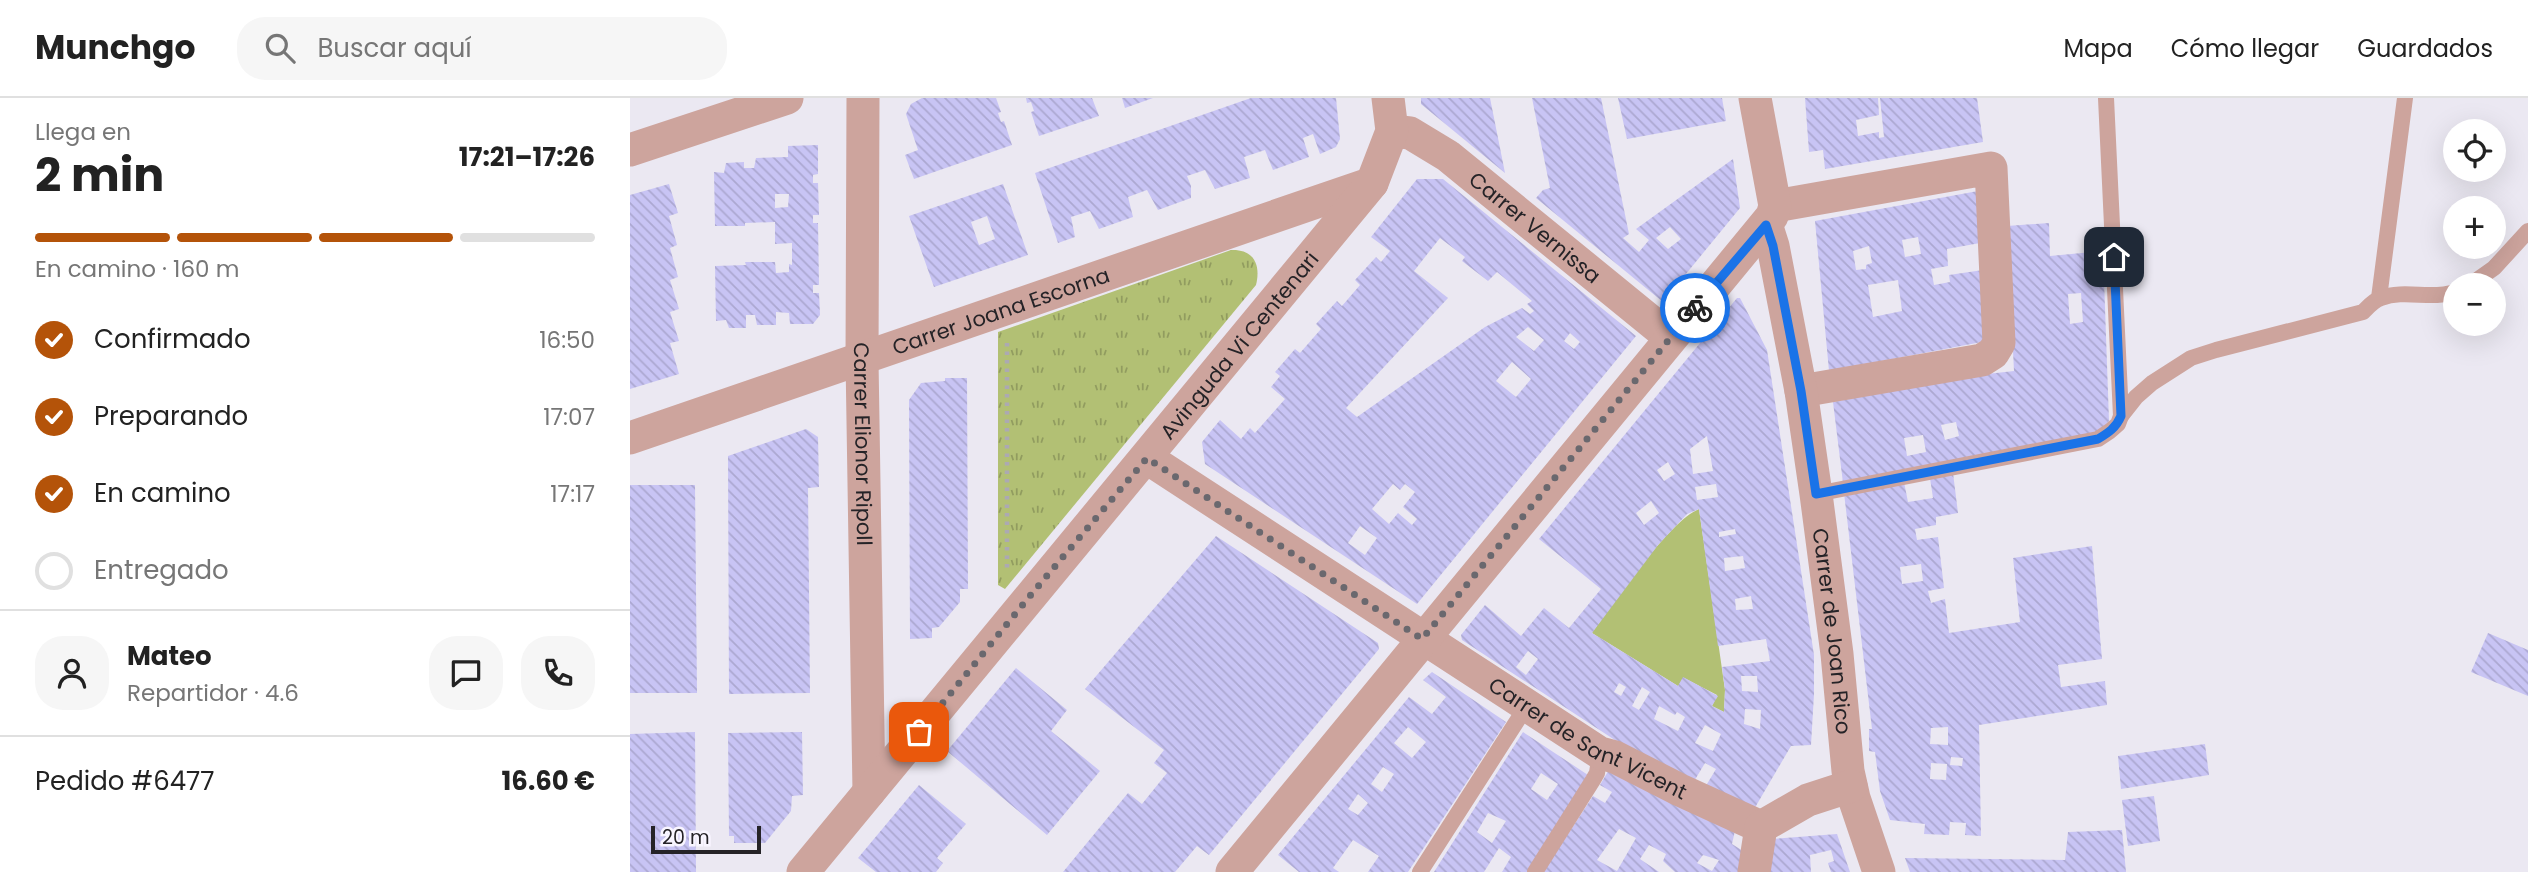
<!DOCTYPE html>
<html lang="es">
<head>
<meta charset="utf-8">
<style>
  body { margin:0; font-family:Poppins,sans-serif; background:#f6f6f6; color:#222; height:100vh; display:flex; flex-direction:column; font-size:26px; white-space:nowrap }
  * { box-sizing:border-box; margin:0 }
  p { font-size:23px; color:#767676 }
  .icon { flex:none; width:38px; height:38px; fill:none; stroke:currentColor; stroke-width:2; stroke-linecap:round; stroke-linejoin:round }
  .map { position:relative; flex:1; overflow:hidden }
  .sheet { display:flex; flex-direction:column; background:#fff; width:630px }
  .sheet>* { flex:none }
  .controls { position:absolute; left:1813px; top:21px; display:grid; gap:14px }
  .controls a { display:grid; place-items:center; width:63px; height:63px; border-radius:50%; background:#fff; box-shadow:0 7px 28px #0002; font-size:35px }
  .scale { position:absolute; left:21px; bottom:18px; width:110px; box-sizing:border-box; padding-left:7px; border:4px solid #252327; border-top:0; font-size:19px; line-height:24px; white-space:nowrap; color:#252327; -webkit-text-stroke:5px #f8f5ff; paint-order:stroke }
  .pin { position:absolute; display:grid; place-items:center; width:60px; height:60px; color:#fff; margin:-30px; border-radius:14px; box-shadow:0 4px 10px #0006 }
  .courier { position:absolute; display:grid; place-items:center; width:70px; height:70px; margin:-35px; border:5px solid #1a73e8; border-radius:50%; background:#fff; color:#222; box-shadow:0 2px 9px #0007 }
  .summary em { font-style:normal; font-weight:700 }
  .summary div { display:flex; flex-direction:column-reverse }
  .summary { display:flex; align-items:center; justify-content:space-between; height:119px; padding:0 35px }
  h1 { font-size:46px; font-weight:700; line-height:52px }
  .bar { display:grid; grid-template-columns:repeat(4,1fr); gap:10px 7px; align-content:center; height:84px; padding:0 35px }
  .bar i { height:9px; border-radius:5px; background:#e0e0e0 }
  .bar .on { background:#b45309 }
  .bar p { grid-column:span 4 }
  .line { display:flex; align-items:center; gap:18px; padding:0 35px; border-top:2px solid #e0e0e0 }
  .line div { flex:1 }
  .round { display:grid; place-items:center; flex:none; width:74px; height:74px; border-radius:28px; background:#f6f6f6 }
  ol { padding:0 35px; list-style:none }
  li { display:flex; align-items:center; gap:21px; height:77px }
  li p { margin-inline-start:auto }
  li .icon { padding:7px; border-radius:50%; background:#b45309; color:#fff; stroke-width:4 }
  li:last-child { color:#767676 }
  li i { width:38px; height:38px; border:4px solid #e0e0e0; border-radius:50% }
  header { display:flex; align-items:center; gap:42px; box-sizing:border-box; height:98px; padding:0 35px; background:#fff; border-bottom:2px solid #e0e0e0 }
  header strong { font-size:33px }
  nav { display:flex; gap:38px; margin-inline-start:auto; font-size:24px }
  .search { width:490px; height:63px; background:#f6f6f6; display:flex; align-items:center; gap:18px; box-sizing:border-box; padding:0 24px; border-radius:28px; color:#767676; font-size:26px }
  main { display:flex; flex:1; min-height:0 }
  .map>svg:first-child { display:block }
  .park { fill:url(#park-tufts) }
  .garden { fill:#b2c074 }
  .building { fill:url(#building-back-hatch); fill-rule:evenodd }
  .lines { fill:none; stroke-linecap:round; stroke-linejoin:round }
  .path { stroke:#aca9b2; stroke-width:4.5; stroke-dasharray:3.5 5; stroke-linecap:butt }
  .service { stroke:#cda49d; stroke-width:16 }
  .minor { stroke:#cda49d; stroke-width:33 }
  .done { stroke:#6a686e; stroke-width:7; stroke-dasharray:0 12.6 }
  .route { stroke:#1a73e8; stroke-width:9 }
  .labels { text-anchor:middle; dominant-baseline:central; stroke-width:5; stroke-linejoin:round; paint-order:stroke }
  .street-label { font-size:21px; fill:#252327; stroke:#f8f5ff }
</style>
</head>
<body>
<header>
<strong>Munchgo</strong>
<div class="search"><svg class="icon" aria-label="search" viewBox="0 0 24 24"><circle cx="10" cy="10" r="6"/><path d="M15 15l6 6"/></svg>Buscar aquí</div>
<nav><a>Mapa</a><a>Cómo llegar</a><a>Guardados</a></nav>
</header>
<main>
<section class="sheet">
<div class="summary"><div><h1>2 min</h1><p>Llega en</p></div><em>17:21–17:26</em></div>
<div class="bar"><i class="on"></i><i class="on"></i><i class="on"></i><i></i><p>En camino · 160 m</p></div>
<ol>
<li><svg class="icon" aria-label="check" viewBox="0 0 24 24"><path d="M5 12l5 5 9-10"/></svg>Confirmado<p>16:50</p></li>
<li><svg class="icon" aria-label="check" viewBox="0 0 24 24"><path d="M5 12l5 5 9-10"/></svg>Preparando<p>17:07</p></li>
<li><svg class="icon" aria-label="check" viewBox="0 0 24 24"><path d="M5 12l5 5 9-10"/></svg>En camino<p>17:17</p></li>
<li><i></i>Entregado</li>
</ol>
<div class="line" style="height:126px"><a class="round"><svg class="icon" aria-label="person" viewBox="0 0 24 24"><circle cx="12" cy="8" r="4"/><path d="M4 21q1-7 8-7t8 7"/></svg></a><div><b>Mateo</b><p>Repartidor · 4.6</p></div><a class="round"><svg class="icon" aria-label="chat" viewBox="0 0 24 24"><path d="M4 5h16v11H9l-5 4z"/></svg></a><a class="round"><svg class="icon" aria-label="phone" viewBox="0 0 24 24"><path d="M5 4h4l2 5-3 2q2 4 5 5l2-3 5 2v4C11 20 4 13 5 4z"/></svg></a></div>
<div class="line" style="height:91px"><div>Pedido #6477</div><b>16.60 €</b></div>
</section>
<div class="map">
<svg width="1898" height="774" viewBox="0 0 1898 774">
  <defs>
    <pattern id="park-tufts" width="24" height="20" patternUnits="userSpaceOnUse" patternTransform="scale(1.75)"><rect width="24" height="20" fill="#b2c074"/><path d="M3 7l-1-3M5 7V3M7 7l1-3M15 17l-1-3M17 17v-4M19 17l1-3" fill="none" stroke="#919c5f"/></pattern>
    <pattern id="building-back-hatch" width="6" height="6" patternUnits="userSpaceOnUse" patternTransform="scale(1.75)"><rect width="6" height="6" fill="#c8c4f4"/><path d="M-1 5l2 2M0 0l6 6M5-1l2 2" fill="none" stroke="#aca8d1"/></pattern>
  </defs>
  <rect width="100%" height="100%" fill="#ebe8f2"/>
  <path class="park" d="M 601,152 C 624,151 631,167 626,187 L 375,491 L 368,487 L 368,234 Z"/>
  <path class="garden" d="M 1069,411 L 1095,592 L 1094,614 L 1082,608 L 1087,597 L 1054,580 L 1048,588 L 962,535 C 984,505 1038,424 1069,411 Z"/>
  <g class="building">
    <path d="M 292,0 L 366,0 L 371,14 L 368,15 L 371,24 L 374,23 L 382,47 L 284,81 L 275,57 L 288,52 L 276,16 L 281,6 Z"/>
    <path d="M 396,0 L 462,0 L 469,18 L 409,38 L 401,14 L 404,13 L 401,4 L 397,5 Z"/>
    <path d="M 492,0 L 523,0 L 495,10 Z"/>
    <path d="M 621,0 L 706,0 L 710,41 L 706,49 L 690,56 L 683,36 L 673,40 L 679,59 L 643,72 L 635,52 L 614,59 L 620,80 L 585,91 L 575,72 L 557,78 L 561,88 L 561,100 L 528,112 L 517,92 L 498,99 L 503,119 L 469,131 L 460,113 L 441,119 L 445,139 L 428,145 L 405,75 Z"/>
    <path d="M 791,0 L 860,0 L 875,75 L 791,6 Z"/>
    <path d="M 902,0 L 971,0 L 999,136 L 993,140 L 1009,154 L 1019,142 L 1006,131 L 1103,61 L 1110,110 L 1033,204 L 906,100 L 913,92 L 920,90 ZM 1040,129 L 1051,141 L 1038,151 L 1026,140 Z"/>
    <path d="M 988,0 L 1092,0 L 1096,23 L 997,41 Z"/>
    <path d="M 1175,0 L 1248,0 L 1249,17 L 1226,22 L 1228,38 L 1249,34 L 1249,40 L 1254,39 L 1250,0 L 1347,0 L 1353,44 L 1195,71 L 1193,52 L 1179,54 Z"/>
    <path d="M 188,47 L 188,76 L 183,77 L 183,85 L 188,85 L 189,117 L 183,117 L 183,125 L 188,125 L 189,187 L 183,187 L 183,195 L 189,195 L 190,217 L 183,226 L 160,226 L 159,215 L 146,214 L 146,227 L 127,227 L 125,217 L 116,217 L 116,230 L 99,230 L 96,222 L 86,223 L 85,168 L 116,167 L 115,164 L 145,164 L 146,175 L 159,174 L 159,166 L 162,167 L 162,145 L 145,146 L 145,124 L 115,125 L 115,128 L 85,128 L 84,74 L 94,75 L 96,65 L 114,64 L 114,70 L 124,70 L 126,60 L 158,59 L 158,48 ZM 145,96 L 159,96 L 158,109 L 145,110 Z"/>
    <path d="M 787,81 L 813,81 L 1006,238 L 787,506 L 575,366 L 572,344 L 590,322 L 611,341 L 620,330 L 625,335 L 655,301 L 641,289 L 650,278 L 645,274 L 665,251 L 670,255 L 691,231 L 686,226 L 707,203 L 712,208 L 730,187 L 725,182 L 746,159 L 751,164 L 760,153 L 741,139 ZM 810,140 L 835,159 L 832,163 L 858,183 L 867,174 L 902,203 L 897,206 L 904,213 L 900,216 L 892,210 L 855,229 L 727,319 L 716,310 L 818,200 L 784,173 ZM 898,229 L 914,242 L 904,253 L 886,239 ZM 940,235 L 950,244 L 944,251 L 934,243 ZM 882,264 L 901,281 L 886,299 L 866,283 ZM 763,386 L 770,392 L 775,386 L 785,394 L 773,409 L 787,421 L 782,427 L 768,415 L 759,426 L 742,411 ZM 730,428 L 747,440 L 735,457 L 718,445 Z"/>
    <path d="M 39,86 L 48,115 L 39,118 L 47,147 L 40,150 L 48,179 L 40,182 L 49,211 L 40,214 L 49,243 L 40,245 L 49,276 L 0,291 L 0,97 Z"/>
    <path d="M 373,86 L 398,157 L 304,189 L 279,118 ZM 357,118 L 365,141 L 349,147 L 341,124 Z"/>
    <path d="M 1348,93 L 1350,145 L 1317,151 L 1318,168 L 1301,171 L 1304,187 L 1320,184 L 1319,177 L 1353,172 L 1357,243 L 1199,273 L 1185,123 ZM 1288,139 L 1291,156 L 1275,159 L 1272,142 ZM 1239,148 L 1242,165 L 1236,167 L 1236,171 L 1226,172 L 1223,153 ZM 1268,182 L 1272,213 L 1243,219 L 1238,187 Z"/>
    <path d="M 1419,125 L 1420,158 L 1473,153 L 1479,323 L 1470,334 L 1213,385 L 1203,304 L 1339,278 L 1384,273 L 1377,128 ZM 1451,195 L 1453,224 L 1440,226 L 1438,196 ZM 1326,324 L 1329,338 L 1315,342 L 1311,327 ZM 1293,337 L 1296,354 L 1277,358 L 1274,340 Z"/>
    <path d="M 1107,200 L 1110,200 L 1137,252 L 1184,557 L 1184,596 L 1181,647 L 1161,648 L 1123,713 L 1074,691 L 1086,671 L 1075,665 L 1063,685 L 994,648 L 832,542 L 831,537 L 855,507 L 891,538 L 914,510 L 939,530 L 971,491 L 909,441 ZM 1077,338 L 1083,373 L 1063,376 L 1060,351 ZM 1038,364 L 1045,376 L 1034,383 L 1027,372 ZM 1086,386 L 1088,399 L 1067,402 L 1065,389 ZM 1021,403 L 1029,415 L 1014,427 L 1006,415 ZM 1069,411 L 1088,548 L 1136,541 L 1140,563 L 1092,569 L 1095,592 L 1094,614 L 1082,608 L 1088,598 L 1053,579 L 1048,588 L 962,535 L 1028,447 L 1057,416 ZM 1105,431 L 1106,436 L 1089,439 L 1089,434 ZM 1113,458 L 1115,470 L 1095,473 L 1094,460 ZM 1121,498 L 1123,511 L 1106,512 L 1105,501 ZM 898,553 L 908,561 L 896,577 L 886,569 ZM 1111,578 L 1127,578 L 1128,594 L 1112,593 ZM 989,585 L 996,589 L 991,598 L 984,594 ZM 1012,589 L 1020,594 L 1009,612 L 1002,608 ZM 1029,608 L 1045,617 L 1047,614 L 1055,619 L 1048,633 L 1024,621 ZM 1115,611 L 1131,612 L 1130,631 L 1114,626 ZM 1075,627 L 1091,636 L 1083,653 L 1065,645 Z"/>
    <path d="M 315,280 L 337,280 L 338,491 L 330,491 L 330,504 L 309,529 L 302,530 L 302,540 L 280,541 L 279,302 L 291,285 L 315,283 Z"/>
    <path d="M 176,331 L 188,339 L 189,389 L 178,390 L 180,595 L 99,596 L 98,358 Z"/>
    <path d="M 1323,375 L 1328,415 L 1306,419 L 1306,427 L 1285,431 L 1287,442 L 1308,439 L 1314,490 L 1298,493 L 1301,505 L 1315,501 L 1319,535 L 1390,524 L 1383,460 L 1462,448 L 1472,561 L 1428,567 L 1431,589 L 1475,583 L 1477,607 L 1349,627 L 1351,738 L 1335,737 L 1336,725 L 1320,724 L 1319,737 L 1294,736 L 1295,726 L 1260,722 L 1250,693 L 1245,654 L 1239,653 L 1239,631 L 1242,631 L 1214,395 L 1274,384 L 1278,404 L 1303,400 L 1300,380 ZM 1291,466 L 1293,483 L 1272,486 L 1270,469 ZM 1318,629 L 1318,647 L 1300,646 L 1301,630 ZM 1321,659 L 1333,660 L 1332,668 L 1320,667 ZM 1301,665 L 1317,666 L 1316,682 L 1300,681 Z"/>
    <path d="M 0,387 L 65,387 L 67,595 L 0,595 Z"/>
    <path d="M 586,438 L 748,545 L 749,551 L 579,757 L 567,748 L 545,774 L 433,774 L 498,695 L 512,706 L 537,675 L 524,665 L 534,652 L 455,591 Z"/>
    <path d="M 1858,535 L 1898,552 L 1898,598 L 1841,574 Z"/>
    <path d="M 386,570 L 437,612 L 421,633 L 470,673 L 417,737 L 317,653 Z"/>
    <path d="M 802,574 L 876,624 L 778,774 L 738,774 L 749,758 L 723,742 L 703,770 L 709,774 L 669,774 L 648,757 L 779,599 L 802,616 L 816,599 L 793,582 ZM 778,629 L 796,644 L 782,660 L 764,645 ZM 753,669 L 764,676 L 752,694 L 741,686 ZM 728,696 L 738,705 L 728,717 L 718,711 Z"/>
    <path d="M 65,634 L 66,774 L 0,774 L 0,636 Z"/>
    <path d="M 172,634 L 173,697 L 162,698 L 161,713 L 135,745 L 104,745 L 104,738 L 99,738 L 98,635 Z"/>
    <path d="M 893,634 L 958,677 L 897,774 L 872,774 L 881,759 L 869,750 L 854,774 L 804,774 ZM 911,675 L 928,686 L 917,702 L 901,691 ZM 858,715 L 876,723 L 862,745 L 847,734 Z"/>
    <path d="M 1575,646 L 1579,677 L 1491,691 L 1488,658 Z"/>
    <path d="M 980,670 L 1106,728 L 1102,746 L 1113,753 L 1109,774 L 1045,774 L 1033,763 L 1036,756 L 1019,747 L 1010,761 L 1029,774 L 913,774 L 963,698 L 975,705 L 982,694 L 970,687 ZM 989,731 L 1006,740 L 987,773 L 967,762 ZM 1073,757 L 1089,762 L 1082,773 L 1067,765 Z"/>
    <path d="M 289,687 L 336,726 L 307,760 L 313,765 L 306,774 L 246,774 L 228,760 Z"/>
    <path d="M 1524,698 L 1530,743 L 1498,748 L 1492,702 Z"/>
    <path d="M 1492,732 L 1496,774 L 1280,774 L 1275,760 L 1435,762 L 1438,734 Z"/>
    <path d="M 1207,736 L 1220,774 L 1201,774 L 1198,765 L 1204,763 L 1201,752 L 1180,757 L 1181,774 L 1137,774 L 1142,741 Z"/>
  </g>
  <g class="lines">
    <path class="path" d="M 377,245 L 377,471"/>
    <g class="service">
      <path d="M 1840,187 L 1864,170 L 1898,133"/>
      <path d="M 1749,200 L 1775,0"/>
      <path d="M 1491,318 L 1506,299 L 1522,285 L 1561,260 L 1586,252 L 1733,214 C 1738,209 1744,202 1751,200 C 1775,191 1801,202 1825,194"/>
      <path d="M 1186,396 L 1468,341 L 1480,333 L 1488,326 L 1491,318 L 1476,0"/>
      <path d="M 790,774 L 896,609"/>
      <path d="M 905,774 L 963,682 L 967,675 L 970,655"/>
    </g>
    <g class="minor">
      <path id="s1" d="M 233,0 L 232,262 L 239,694"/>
      <path id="s2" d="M 762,33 L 780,35 L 818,58 L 1040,239"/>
      <path d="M 0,52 L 157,0"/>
      <path d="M 1145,108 L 1361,70 L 1369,245 L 1363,255 L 1352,262 L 1171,293"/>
      <path id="s3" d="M 1136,126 L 1143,148 L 1171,293 L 1186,396 L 1207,556 L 1218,673 L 1224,700 L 1249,774"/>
      <path id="s4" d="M 0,340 L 742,85"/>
      <path id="s5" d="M 517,360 L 970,655 L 985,659 L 1050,692 L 1131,729"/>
      <path id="s6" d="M 173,774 C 363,545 553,316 742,85 L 762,33 L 758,0"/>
      <path d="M 602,774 L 1142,118 L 1145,108 L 1125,0"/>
      <path d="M 1124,774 L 1131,729 L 1178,702 L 1221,688"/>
    </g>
  </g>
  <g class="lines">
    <path class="done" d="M 289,634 L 404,493 L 517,360 L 792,541 L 1065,210"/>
    <path class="route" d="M 1065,210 L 1136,127 L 1143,148 L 1171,293 L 1186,396 L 1468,341 C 1478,335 1486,330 1491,318 L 1484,159"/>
  </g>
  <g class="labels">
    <g class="street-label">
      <text stroke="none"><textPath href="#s2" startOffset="175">Carrer Vernissa</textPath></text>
      <text stroke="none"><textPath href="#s4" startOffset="392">Carrer Joana Escorna</textPath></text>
      <text stroke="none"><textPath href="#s6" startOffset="684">Avinguda Vi Centenari</textPath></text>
      <text stroke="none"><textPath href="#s1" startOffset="346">Carrer Elionor Ripoll</textPath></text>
      <text stroke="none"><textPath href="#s3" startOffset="413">Carrer de Joan Rico</textPath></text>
      <text stroke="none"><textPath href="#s5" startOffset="523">Carrer de Sant Vicent</textPath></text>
    </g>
  </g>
</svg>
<div class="controls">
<a><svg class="icon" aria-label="locate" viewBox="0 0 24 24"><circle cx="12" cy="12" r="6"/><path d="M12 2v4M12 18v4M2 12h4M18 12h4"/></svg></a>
<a>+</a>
<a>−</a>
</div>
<div class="scale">20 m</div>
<div class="pin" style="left:289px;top:634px;background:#ea580c"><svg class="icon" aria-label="bag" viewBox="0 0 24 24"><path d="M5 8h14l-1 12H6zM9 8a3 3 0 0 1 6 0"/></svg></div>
<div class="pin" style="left:1484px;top:159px;background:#1f2937"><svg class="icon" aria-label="home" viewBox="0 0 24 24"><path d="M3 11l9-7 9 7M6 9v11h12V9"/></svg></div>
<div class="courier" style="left:1065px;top:210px"><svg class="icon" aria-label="bike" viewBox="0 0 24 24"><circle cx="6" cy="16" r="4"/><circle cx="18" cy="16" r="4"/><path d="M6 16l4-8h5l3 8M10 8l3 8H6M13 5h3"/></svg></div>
</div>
</main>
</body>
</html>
